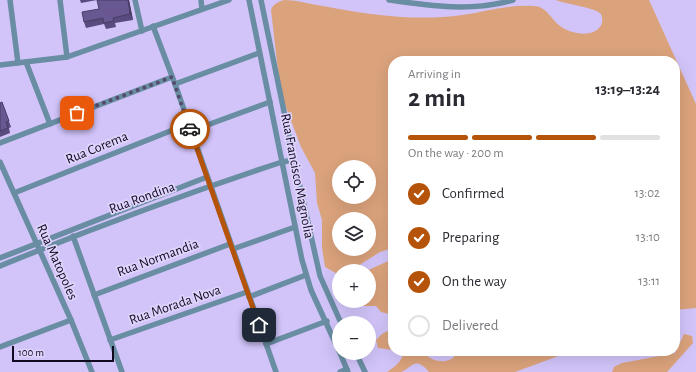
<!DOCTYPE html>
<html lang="en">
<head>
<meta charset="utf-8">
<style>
  body { margin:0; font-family:"Alegreya Sans",sans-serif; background:#f2f2f3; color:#2b2b33; height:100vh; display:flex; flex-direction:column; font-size:15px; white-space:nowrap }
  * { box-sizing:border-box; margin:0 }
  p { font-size:13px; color:#7c7c81 }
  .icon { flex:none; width:22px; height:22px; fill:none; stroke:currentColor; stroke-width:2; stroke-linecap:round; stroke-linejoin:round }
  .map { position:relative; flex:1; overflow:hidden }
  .side { position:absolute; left:388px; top:56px; width:292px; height:300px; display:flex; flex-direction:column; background:#fff; border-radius:16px; box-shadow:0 4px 16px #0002 }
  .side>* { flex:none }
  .fabs { position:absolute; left:332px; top:160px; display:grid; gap:8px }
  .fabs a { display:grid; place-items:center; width:44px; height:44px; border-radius:50%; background:#fff; box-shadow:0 4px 16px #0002; font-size:20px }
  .scale { position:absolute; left:12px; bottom:10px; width:102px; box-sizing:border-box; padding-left:4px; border:2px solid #110920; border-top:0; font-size:11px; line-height:14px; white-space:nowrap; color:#110920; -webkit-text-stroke:3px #ded4fc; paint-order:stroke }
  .pin { position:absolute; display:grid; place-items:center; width:34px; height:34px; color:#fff; margin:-17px; border-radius:8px; box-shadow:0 2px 6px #0006 }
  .courier { position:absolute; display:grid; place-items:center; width:40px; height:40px; margin:-20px; border:3px solid #b45309; border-radius:50%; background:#fff; color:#222; box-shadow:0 1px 5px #0007 }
  .head em { font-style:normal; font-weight:700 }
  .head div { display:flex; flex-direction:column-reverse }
  .head { display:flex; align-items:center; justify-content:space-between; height:68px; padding:0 20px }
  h1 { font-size:26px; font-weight:700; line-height:30px }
  .bar { display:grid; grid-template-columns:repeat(4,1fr); gap:6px 4px; align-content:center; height:48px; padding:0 20px }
  .bar i { height:5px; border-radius:3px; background:#e1e1e2 }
  .bar .selected { background:#b45309 }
  .bar p { grid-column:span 4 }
  ol { padding:0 20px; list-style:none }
  li { display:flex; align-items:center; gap:12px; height:44px }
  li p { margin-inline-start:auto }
  li .icon { padding:4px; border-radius:50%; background:#b45309; color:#fff; stroke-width:4 }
  li:last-child { color:#7c7c81 }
  li i { width:22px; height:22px; border:2px solid #e1e1e2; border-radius:50% }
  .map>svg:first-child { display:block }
  .green { fill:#dba37c; fill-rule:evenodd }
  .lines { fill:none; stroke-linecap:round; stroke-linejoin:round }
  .minor { stroke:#698da3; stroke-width:5.5 }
  .wall { fill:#594b7d }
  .shaded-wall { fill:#493d66 }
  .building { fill:#685791; stroke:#493d66 }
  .done { stroke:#554a6c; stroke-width:4; stroke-dasharray:0 7.2 }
  .route { stroke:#b45309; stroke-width:5 }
  .labels { text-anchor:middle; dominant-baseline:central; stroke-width:3.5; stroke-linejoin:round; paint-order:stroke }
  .street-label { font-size:14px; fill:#110920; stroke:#ded4fc }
</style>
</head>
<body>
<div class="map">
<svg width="696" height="372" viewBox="0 0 696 372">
  <rect width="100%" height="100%" fill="#d2c4f9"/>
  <g class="green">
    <path d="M 284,0 C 296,0 305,3 317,5 C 344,10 373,15 401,17 C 420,18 443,18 462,15 C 485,12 510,4 534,6 C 546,6 551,19 560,26 C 569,33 590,38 599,28 C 603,24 603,19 601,14 C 594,7 568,5 556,0 L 649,0 L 696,104 L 696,308 L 675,310 L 675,61 L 393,61 L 393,248 L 380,252 L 350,271 L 339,271 L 339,275 L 325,267 L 322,248 L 322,220 L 317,203 L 315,173 L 301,147 L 284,102 L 279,79 L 271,10 C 273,4 278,2 284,0 ZM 339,167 L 369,167 L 369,197 L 339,197 ZM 339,219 L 369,219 L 369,249 L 339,249 Z"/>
    <path d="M 393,259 L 393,315 L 381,312 L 376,306 L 356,306 L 348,304 L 347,301 L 369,301 L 369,271 L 366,271 Z"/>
    <path d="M 393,328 L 393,350 L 378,348 L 376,340 L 382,334 Z"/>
    <path d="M 684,334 L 692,336 L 693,343 L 667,372 L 612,372 L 614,367 L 622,363 L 675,353 Z"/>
    <path d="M 403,351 L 423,351 C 429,361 445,365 454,357 L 455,351 L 572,351 L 515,372 L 429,372 C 415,355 412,368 401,372 C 397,372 391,372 387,372 C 396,366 401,362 404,352 Z"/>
  </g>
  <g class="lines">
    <g class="minor">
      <path d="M 10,0 L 18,63"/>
      <path d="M 60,0 L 67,57"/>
      <path d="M 135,0 L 142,31"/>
      <path d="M 201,0 L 202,9"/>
      <path d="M 249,0 L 302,260 L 311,290 L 339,351"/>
      <path d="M 261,0 L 294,160 L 320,276 L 341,323"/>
      <path d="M 389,0 C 431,6 472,12 513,0"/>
      <path d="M 153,26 L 175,84 L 276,372"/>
      <path d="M 26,62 L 50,124"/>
      <path d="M 0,65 L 67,57 L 229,0"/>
      <path d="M 175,84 L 259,53"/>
      <path d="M 191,131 L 270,102"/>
      <path d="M 0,143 L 172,77"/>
      <path d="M 0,162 L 71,320 L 92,372"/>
      <path d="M 14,193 L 188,124"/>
      <path d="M 73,236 L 122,372"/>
      <path d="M 233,249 L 295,227"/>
      <path d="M 0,258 L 207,177"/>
      <path d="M 0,266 C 93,228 187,193 282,162 L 294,160"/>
      <path d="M 94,295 L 230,244"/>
      <path d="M 249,297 L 306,275"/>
      <path d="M 110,340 L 247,292"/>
      <path d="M 266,344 L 327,321"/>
      <path d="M 0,347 L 71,320"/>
      <path d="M 340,353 L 348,372"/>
      <path d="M 356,353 L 365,372"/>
      <path d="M 340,372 L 347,369"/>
    </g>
  </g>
  <g class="wall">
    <path d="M 80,0 L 97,0 L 81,3 Z"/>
    <path d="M 129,0 L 133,20 L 115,23 L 116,27 L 106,29 L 104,24 L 86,28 L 84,22 L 99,9 Z"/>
    <path d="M 2,102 L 11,127 L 9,128 L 10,133 L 0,137 L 0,103 Z"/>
  </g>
  <path class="shaded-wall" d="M 128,0 L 129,0 L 133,20 L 130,14 Z"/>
  <g class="building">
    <path d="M 97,0 L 128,0 L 130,14 L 113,18 L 114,21 L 104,23 L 103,18 L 84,22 L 82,12 L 99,9 Z"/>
    <path d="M 2,102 L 9,121 L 6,122 L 8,128 L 0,131 L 0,103 Z"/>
  </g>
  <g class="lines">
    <path class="done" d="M 77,113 L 172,77 L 190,129"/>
    <path class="route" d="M 190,129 L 259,325"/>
  </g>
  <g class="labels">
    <g class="street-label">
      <text transform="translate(97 148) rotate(-22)">Rua Corema</text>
      <text transform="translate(297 176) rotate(79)">Rua Francisco Magnolia</text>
      <text transform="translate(142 198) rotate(-20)">Rua Rondina</text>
      <text transform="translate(158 258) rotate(-20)">Rua Normandia</text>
      <text transform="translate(57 262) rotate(66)">Rua Matopoles</text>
      <text transform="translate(175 305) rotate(-19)">Rua Morada Nova</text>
    </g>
  </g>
</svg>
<div class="fabs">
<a><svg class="icon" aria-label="locate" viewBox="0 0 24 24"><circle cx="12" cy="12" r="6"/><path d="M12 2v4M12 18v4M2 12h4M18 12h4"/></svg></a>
<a><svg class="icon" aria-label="layers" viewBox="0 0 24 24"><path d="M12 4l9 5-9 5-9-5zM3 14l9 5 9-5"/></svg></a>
<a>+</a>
<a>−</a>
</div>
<div class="scale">100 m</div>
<div class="pin" style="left:77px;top:113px;background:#ea580c"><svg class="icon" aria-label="bag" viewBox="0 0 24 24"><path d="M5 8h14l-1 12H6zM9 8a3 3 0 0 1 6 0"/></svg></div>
<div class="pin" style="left:259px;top:325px;background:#1f2937"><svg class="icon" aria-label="home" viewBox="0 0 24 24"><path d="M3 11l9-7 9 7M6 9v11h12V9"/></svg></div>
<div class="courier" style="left:190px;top:129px"><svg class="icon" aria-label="car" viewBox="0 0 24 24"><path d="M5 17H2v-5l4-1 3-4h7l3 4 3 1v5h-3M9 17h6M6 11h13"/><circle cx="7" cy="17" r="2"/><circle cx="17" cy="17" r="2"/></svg></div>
<section class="side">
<div class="head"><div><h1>2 min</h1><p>Arriving in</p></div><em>13:19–13:24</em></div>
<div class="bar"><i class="selected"></i><i class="selected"></i><i class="selected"></i><i></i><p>On the way · 200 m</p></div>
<ol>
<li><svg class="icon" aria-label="check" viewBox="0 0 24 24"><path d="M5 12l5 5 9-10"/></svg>Confirmed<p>13:02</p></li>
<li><svg class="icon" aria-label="check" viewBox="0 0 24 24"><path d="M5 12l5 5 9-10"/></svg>Preparing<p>13:10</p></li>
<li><svg class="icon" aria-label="check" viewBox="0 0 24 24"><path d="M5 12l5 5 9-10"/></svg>On the way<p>13:11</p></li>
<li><i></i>Delivered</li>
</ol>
</section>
</div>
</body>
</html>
